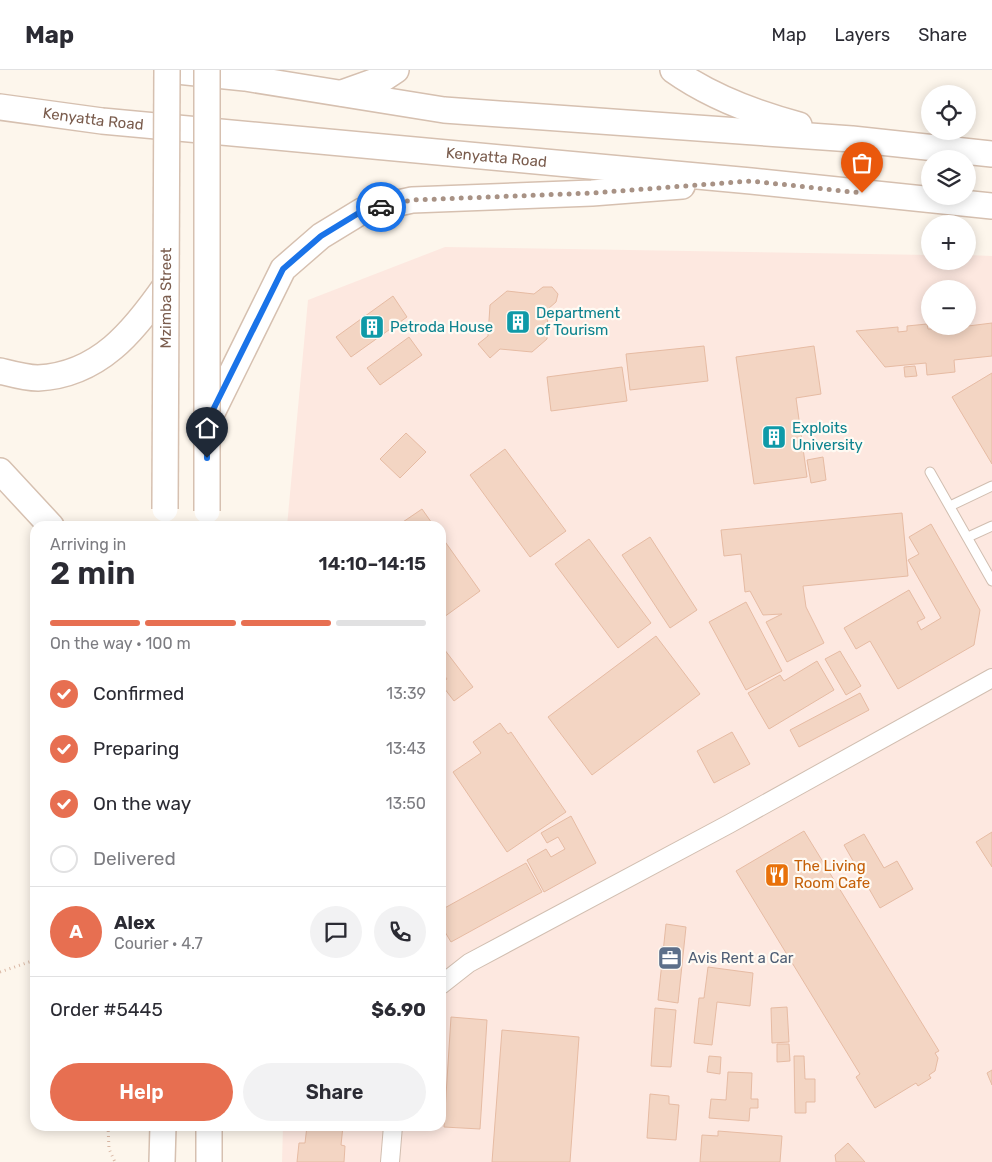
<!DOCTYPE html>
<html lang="en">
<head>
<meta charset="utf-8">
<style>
  body { margin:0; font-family:Rubik,sans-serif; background:#f2f2f3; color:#2b2b33; height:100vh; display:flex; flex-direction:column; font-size:19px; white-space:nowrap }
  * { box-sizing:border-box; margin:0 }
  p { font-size:16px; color:#7c7c81 }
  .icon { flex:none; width:28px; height:28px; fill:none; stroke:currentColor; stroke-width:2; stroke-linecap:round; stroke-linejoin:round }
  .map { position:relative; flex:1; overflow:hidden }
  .side { position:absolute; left:30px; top:451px; width:416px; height:610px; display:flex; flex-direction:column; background:#fff; border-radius:15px; box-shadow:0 2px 12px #0003 }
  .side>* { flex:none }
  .buttons { position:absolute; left:921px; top:15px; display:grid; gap:10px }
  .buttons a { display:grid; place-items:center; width:55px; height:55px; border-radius:50%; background:#fff; box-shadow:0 2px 12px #0003; font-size:25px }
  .pin { position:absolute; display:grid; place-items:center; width:42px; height:42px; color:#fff; margin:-51px -21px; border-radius:50% 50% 50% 0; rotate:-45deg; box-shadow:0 0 5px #0007 }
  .pin .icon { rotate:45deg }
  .courier { position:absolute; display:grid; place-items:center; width:50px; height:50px; margin:-25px; border:4px solid #1a73e8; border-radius:50%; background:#fff; color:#222; box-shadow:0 1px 6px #0007 }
  .summary em { font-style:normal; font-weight:600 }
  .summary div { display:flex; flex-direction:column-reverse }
  .summary { display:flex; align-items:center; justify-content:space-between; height:85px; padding:0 20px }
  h1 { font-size:32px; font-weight:600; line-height:38px }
  .bar { display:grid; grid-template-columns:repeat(4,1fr); gap:8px 5px; align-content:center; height:60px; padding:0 20px }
  .bar i { height:6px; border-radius:4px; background:#e1e1e2 }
  .bar .active { background:#e76f51 }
  .bar p { grid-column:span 4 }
  .line { display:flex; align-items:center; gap:12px; padding:0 20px; border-top:1px solid #e1e1e2 }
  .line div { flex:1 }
  .round { display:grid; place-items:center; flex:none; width:52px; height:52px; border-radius:26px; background:#f2f2f3 }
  ol { padding:0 20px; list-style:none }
  li { display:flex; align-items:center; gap:15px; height:55px }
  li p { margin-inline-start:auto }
  li .icon { padding:5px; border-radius:50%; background:#e76f51; color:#fff; stroke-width:4 }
  li:last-child { color:#7c7c81 }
  li i { width:28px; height:28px; border:2px solid #e1e1e2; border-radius:50% }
  .button { display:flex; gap:10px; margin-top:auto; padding:10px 20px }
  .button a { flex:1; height:58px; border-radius:30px; background:#e76f51; color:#fff; font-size:20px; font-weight:600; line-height:58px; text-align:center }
  .button a+a { background:#f2f2f3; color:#2b2b33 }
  header { display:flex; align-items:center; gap:30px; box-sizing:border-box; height:70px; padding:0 25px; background:#fff; border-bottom:1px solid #e1e1e2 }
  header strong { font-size:24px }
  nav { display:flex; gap:28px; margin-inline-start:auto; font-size:18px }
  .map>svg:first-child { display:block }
  .commercial { fill:#fde8e0; fill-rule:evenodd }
  .building { fill:#f3d5c3; stroke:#e6bba3 }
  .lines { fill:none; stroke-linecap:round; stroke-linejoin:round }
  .lane-casing { stroke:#d1beb0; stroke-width:11 }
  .street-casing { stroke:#d1beb0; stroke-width:20 }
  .secondary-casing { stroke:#d6c0b0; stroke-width:28 }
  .path { stroke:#d9b8a5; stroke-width:3; stroke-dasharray:1 4; stroke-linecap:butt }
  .lane { stroke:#fff; stroke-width:9 }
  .street { stroke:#fff; stroke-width:18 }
  .secondary { stroke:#fff; stroke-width:25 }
  .secondary-bridge-casing { stroke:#d6c0b0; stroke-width:28; stroke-linecap:butt }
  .secondary-bridge { stroke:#fff; stroke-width:25 }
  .done { stroke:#a89285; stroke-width:5; stroke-dasharray:0 9 }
  .route { stroke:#1a73e8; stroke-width:6 }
  .labels { text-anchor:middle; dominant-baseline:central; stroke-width:4.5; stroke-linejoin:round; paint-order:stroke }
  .street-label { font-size:15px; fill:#7a5c4d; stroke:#fffaf3 }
  .culture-label { font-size:15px; fill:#0d838f; stroke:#fffaf3; text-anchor:start }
  .food-label { font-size:15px; fill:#c56008; stroke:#fffaf3; text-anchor:start }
  .service-label { font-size:15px; fill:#4e5e75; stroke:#fffaf3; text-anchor:start }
</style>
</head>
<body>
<header>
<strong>Map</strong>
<nav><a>Map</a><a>Layers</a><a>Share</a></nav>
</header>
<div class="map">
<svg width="992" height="1092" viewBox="0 0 992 1092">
  <rect width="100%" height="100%" fill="#fdf6ec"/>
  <path class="commercial" d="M 445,177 L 930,185 L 930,191 L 968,191 L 968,185 L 992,186 L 992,1092 L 282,1092 L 283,1056 L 441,1056 L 441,456 L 287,456 L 308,230 ZM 930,219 L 968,219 L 968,256 L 930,256 Z"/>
  <g class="building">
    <path d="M 543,217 L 552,217 L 558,224 L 556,232 L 548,239 L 547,269 L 532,282 L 500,279 L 490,288 L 478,274 L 488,266 L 490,235 L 507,221 L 534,224 Z"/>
    <path d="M 393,226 L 407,247 L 351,287 L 336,267 Z"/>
    <path d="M 992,253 L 992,286 L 954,290 L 955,302 L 927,305 L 926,293 L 885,297 L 856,261 L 898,257 L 898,262 L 907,261 L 907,256 L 927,254 L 928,259 L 936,259 L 936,256 L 968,256 Z"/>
    <path d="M 409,267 L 422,285 L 380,315 L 367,298 Z"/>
    <path d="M 704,276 L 708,311 L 630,320 L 626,284 Z"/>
    <path d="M 814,276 L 821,324 L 796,328 L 807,407 L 754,414 L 736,287 Z"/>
    <path d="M 915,296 L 917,306 L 905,307 L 904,297 Z"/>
    <path d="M 622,297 L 627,331 L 551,341 L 547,307 Z"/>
    <path d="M 992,303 L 992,394 L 952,327 Z"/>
    <path d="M 406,363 L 426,382 L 400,408 L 380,389 Z"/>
    <path d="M 505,379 L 566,461 L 530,487 L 470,405 Z"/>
    <path d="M 823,387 L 826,410 L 811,413 L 807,390 Z"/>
    <path d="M 422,439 L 434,456 L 397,456 Z"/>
    <path d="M 902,443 L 908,506 L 803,516 L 806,537 L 824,573 L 787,592 L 766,552 L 782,544 L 763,545 L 750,521 L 745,522 L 741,484 L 724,486 L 721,460 Z"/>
    <path d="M 931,454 L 980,540 L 974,575 L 898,619 L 870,571 L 856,579 L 844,558 L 909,520 L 925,548 L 917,552 L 921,560 L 941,548 L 908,490 L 919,484 L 909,467 Z"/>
    <path d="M 441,466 L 480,521 L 444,547 L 441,543 Z"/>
    <path d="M 650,467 L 697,540 L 670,558 L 622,485 Z"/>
    <path d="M 589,469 L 651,553 L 618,578 L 555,494 Z"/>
    <path d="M 746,532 L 782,601 L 746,620 L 709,552 Z"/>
    <path d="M 656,566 L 700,624 L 592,705 L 548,647 Z"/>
    <path d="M 441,575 L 473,617 L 454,631 L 441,614 L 447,609 L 441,601 Z"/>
    <path d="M 840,581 L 861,616 L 846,625 L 825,589 Z"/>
    <path d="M 817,591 L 834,620 L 769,659 L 748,623 L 780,605 L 784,611 Z"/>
    <path d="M 860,623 L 869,640 L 799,677 L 790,660 Z"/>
    <path d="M 500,653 L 508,664 L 511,662 L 566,742 L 507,782 L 453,702 L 481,683 L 473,672 Z"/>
    <path d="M 732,662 L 750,694 L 714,713 L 697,681 Z"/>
    <path d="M 571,746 L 596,793 L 544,822 L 527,790 L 546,779 L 551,787 L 565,779 L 558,767 L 547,773 L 541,763 Z"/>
    <path d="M 804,761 L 939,981 L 935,983 L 938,988 L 935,1001 L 929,1005 L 931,1008 L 918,1016 L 916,1013 L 875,1038 L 856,1007 L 860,1004 L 736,801 Z"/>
    <path d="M 992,762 L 992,797 L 976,772 Z"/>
    <path d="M 864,764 L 884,798 L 897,791 L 913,819 L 880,838 L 844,775 Z"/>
    <path d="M 526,793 L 542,822 L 451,872 L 445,862 L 441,865 L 441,840 Z"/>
    <path d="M 666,854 L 686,857 L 678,933 L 658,930 Z"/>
    <path d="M 708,897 L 753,903 L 750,936 L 717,932 L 712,975 L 694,973 L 699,928 L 704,928 Z"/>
    <path d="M 787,937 L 789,972 L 772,973 L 771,938 Z"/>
    <path d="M 655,938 L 676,940 L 671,997 L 651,996 Z"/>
    <path d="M 451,947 L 487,950 L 480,1059 L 444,1057 Z"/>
    <path d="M 502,960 L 579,967 L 570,1092 L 492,1092 Z"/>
    <path d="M 777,974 L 789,974 L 790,991 L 777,992 Z"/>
    <path d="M 709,986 L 721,987 L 720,1004 L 707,1002 Z"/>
    <path d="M 794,986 L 804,986 L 805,1009 L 815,1009 L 815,1032 L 806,1032 L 806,1043 L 795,1043 Z"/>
    <path d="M 992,1000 L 992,1015 L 987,1003 Z"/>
    <path d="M 728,1002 L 752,1003 L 751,1029 L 758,1029 L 758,1038 L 750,1038 L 749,1051 L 709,1048 L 711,1029 L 726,1030 Z"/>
    <path d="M 650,1024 L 669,1026 L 669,1034 L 679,1035 L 676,1070 L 647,1068 Z"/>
    <path d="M 307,1056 L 343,1056 L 341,1075 L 345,1076 L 344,1092 L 297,1092 L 299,1073 L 305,1073 Z"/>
    <path d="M 718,1061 L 782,1066 L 780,1092 L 700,1092 L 702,1065 L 718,1066 Z"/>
    <path d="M 848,1073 L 865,1092 L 836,1092 L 835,1085 Z"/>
  </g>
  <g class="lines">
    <defs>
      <g id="lane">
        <path d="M 930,402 L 992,511"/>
        <path d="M 950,436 L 992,416"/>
        <path d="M 968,467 L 992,456"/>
      </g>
      <g id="street">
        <path d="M 441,915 L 469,893 L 729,754 L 992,608"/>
        <path d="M 390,1092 L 393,1056"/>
      </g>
      <g id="secondary">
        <path d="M 167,0 L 245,8 L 444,40 L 852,69 L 992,84"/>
        <path d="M 673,0 C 711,27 754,43 799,55"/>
        <path d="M 342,23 L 384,8 L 396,0"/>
        <path id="s1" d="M 0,37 L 102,51 L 751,111 L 992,136"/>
        <path d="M 0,301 C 12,304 26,308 38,308 C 99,305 134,261 166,215"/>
        <path d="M 207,353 L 283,199 L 321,166 L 362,141 L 412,130 L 592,123 L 682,116"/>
        <path d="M 0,401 L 51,456"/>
        <path d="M 162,1092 L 163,1056"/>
        <path d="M 209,1092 L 209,1056"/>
      </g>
    </defs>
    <use href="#lane" class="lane-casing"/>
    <use href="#street" class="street-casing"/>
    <use href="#secondary" class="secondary-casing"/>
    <g class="path">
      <path d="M 0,902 L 35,890"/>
      <path d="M 108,1056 L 109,1079 L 115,1092"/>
    </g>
    <use href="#lane" class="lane"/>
    <use href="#street" class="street"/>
    <use href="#secondary" class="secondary"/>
    <defs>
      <g id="secondary-bridge">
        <path id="s2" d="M 165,439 L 167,0"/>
        <path d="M 207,441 L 207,0"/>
      </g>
    </defs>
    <use href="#secondary-bridge" class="secondary-bridge-casing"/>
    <use href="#secondary-bridge" class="secondary-bridge"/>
  </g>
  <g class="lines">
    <path class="done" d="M 381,137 L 412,130 L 592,123 L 751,111 L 862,123"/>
    <path class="route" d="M 207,388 L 207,352 L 283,199 L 321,166 L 362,141 L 381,137"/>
  </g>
  <defs>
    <symbol id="building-square" viewBox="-11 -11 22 22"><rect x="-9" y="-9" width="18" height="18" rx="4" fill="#0f9aa8" stroke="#fffaf3"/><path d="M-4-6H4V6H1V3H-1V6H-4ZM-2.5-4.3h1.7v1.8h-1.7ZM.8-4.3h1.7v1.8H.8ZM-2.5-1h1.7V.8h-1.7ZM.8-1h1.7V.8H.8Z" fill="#fff"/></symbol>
    <symbol id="restaurant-square" viewBox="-11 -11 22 22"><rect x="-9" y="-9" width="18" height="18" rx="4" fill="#e8710a" stroke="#fffaf3"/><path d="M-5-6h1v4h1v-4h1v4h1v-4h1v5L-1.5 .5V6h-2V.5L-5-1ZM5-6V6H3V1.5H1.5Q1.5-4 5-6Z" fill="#fff"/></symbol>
    <symbol id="office-square" viewBox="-11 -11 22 22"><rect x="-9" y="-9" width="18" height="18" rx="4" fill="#5c6f8a" stroke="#fffaf3"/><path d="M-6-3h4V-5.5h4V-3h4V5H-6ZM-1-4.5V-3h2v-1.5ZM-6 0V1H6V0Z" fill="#fff"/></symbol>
  </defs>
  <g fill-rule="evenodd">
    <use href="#building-square" x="504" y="238" width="28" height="28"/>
    <use href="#building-square" x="358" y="243" width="28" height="28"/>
    <use href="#building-square" x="760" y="353" width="28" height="28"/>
    <use href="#restaurant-square" x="763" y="791" width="28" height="28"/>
    <use href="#office-square" x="656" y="874" width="28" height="28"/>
  </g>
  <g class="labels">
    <g class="street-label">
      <text stroke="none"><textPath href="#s1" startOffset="94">Kenyatta Road</textPath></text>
      <text stroke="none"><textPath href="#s1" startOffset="499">Kenyatta Road</textPath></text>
      <text stroke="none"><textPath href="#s2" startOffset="211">Mzimba Street</textPath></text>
    </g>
    <g class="culture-label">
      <text x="536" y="243">Department<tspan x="536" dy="17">of Tourism</tspan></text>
      <text x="390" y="257">Petroda House</text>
      <text x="792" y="358">Exploits<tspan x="792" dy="17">University</tspan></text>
    </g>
    <g class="food-label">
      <text x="794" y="796">The Living<tspan x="794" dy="17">Room Cafe</tspan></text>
    </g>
    <g class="service-label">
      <text x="688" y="888">Avis Rent a Car</text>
    </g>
  </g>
</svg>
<div class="buttons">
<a><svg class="icon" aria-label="locate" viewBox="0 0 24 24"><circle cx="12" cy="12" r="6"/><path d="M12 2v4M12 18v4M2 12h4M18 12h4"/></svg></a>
<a><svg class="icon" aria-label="layers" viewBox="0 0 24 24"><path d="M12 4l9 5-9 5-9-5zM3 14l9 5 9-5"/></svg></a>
<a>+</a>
<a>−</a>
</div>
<div class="pin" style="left:862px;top:123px;background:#ea580c"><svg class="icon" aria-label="bag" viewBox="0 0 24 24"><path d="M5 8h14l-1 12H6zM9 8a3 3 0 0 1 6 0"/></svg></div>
<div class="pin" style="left:207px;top:388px;background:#1f2937"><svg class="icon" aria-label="home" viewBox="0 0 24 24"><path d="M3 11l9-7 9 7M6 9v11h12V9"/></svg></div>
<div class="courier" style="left:381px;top:137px"><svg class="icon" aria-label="car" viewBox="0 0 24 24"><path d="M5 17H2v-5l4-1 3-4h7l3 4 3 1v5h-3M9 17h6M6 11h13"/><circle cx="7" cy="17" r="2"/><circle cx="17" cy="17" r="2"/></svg></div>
<section class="side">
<div class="summary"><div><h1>2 min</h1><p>Arriving in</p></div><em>14:10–14:15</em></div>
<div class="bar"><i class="active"></i><i class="active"></i><i class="active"></i><i></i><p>On the way · 100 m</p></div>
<ol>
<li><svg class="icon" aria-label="check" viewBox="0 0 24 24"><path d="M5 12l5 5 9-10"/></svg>Confirmed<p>13:39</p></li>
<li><svg class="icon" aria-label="check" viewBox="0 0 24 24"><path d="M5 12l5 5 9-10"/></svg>Preparing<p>13:43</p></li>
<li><svg class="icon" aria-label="check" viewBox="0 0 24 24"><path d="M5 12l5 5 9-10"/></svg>On the way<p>13:50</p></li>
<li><i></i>Delivered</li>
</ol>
<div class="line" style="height:90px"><b class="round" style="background:#e76f51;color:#fff">A</b><div><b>Alex</b><p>Courier · 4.7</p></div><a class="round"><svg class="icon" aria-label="chat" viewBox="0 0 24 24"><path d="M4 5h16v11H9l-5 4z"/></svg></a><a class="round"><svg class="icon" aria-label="phone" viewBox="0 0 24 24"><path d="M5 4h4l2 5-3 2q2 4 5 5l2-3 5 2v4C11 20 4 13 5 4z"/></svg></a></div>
<div class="line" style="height:65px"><div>Order #5445</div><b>$6.90</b></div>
<div class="button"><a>Help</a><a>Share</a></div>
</section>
</div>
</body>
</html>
